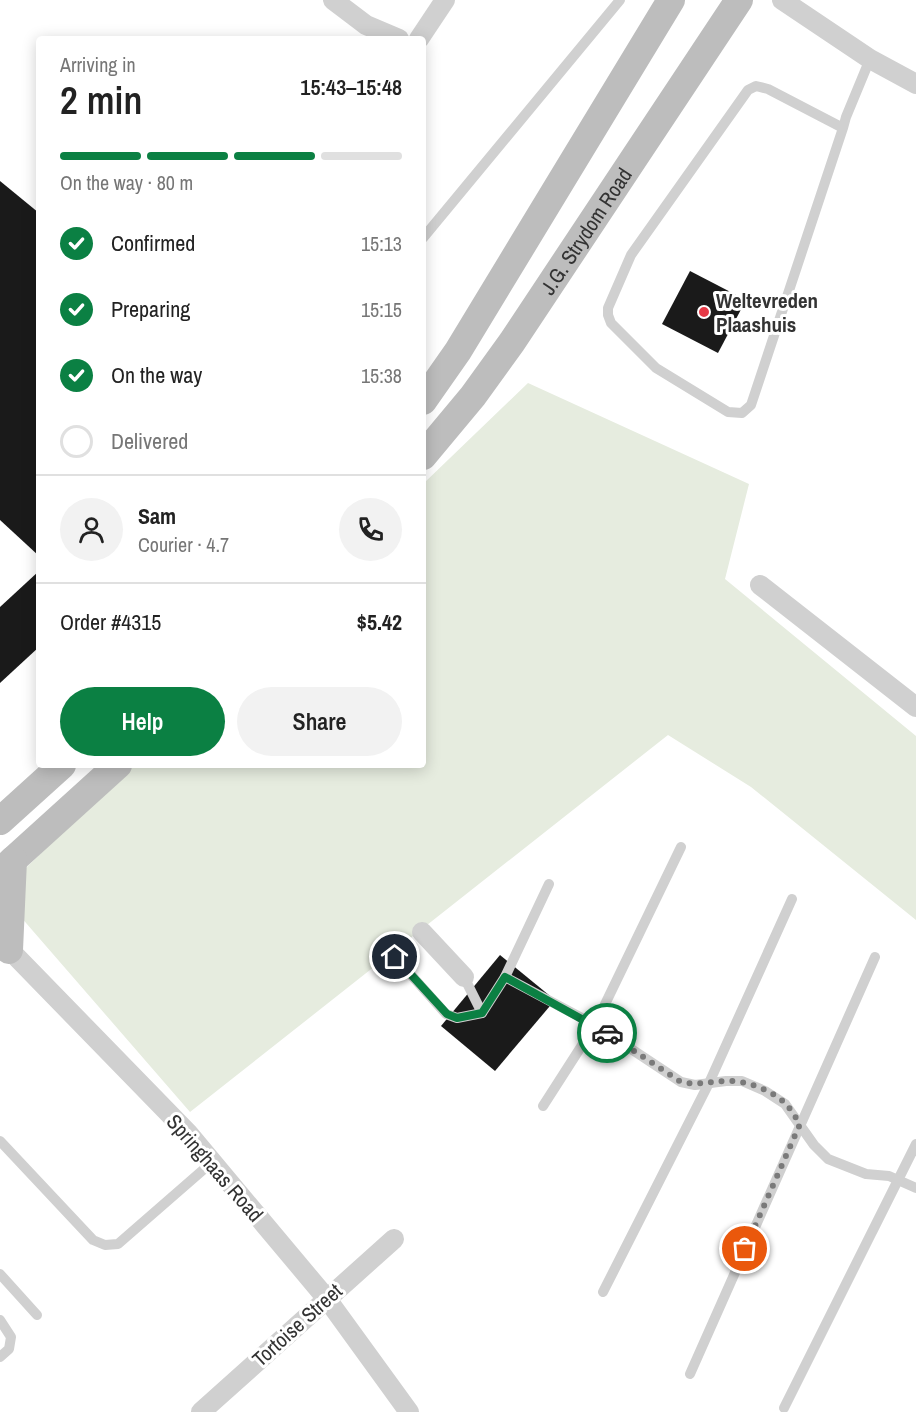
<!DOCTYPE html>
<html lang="en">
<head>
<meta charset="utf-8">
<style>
  body { margin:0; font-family:"Archivo Narrow",sans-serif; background:#f2f2f2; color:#222; height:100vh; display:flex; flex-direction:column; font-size:22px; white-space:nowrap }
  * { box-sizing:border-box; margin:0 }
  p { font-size:20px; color:#767676 }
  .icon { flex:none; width:33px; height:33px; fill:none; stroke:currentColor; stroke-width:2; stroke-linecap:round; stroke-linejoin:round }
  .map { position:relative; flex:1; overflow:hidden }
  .drawer { position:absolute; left:36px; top:36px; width:390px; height:732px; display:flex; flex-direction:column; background:#fff; border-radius:6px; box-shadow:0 3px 15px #0003 }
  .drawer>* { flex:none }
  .pin { position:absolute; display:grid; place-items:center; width:51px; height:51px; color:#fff; margin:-26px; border:3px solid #fff; border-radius:50%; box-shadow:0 2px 6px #0007 }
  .courier { position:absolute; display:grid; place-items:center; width:60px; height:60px; margin:-30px; border:4px solid #0b8043; border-radius:50%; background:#fff; color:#222; box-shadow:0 2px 8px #0007 }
  .head em { font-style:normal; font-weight:600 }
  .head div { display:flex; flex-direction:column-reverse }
  .head { display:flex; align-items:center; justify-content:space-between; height:102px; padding:0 24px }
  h1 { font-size:39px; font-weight:600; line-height:45px }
  .bar { display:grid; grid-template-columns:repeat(4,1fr); gap:9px 6px; align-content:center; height:72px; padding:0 24px }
  .bar i { height:8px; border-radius:4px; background:#e0e0e0 }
  .bar .selected { background:#0b8043 }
  .bar p { grid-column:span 4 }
  .line { display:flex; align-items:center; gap:15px; padding:0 24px; border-top:2px solid #e0e0e0 }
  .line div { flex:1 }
  .round { display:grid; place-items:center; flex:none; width:63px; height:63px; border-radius:32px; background:#f2f2f2 }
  ol { padding:0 24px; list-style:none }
  li { display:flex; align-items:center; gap:18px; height:66px }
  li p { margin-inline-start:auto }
  li .icon { padding:6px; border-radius:50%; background:#0b8043; color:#fff; stroke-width:4 }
  li:last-child { color:#767676 }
  li i { width:33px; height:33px; border:3px solid #e0e0e0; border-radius:50% }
  .primary-button { display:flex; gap:12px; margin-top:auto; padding:12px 24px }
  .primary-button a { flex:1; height:69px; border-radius:36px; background:#0b8043; color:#fff; font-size:24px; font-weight:600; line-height:69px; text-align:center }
  .primary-button a+a { background:#f2f2f2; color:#222 }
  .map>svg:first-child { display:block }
  .green { fill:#e6ecdf }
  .building { fill:#1a1a1a }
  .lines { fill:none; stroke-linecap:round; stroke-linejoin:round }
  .lane { stroke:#d0d0d0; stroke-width:10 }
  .street { stroke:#d0d0d0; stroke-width:20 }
  .secondary { stroke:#bdbdbd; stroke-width:28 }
  .done { stroke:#7a7a7a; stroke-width:6; stroke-dasharray:0 10.8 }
  .route { stroke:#0b8043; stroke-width:8 }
  .poi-dot { fill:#e63946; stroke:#fff; stroke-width:2 }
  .labels { text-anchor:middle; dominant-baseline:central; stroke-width:6; stroke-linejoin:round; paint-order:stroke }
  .street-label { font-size:21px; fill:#333; stroke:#fff }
  .poi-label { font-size:21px; font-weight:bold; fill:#333; stroke:#fff; text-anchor:start }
</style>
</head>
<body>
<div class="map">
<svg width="916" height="1412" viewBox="0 0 916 1412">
  <rect width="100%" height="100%" fill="#fff"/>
  <path class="green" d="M 528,383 L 749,484 L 725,579 L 916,736 L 916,920 L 751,787 L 668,735 L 190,1112 L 0,893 L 132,765 L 423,765 L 423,484 Z"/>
  <g class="building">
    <path d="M 0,181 L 39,213 L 39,556 L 0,520 Z"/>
    <path d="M 690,271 L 746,300 L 718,353 L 662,324 Z"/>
    <path d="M 39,571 L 39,647 L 0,683 L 0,607 Z"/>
    <path d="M 500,955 L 555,1000 L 495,1071 L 441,1026 Z"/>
  </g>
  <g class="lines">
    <g class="lane">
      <path d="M 843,128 L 768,89 L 756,86 L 748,90 L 631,255 L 608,308 L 608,315 L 611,323 L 656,368 L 728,412 L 742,413 L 751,405 L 843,128 L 846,117 L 870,59"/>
      <path d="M 423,238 L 620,0"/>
      <path d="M 395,957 L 446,1014 L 457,1018 L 482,1013 L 505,977 L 549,884"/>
      <path d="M 464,977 L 482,1013"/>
      <path d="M 505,977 L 595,1025 L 681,1082 L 695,1085 L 726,1081 L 742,1081 L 765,1091 L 785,1104 L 814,1145 L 828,1159 L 866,1174 L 889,1176 L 916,1188"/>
      <path d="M 543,1106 L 595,1025 L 681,847"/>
      <path d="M 0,1141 L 93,1240 L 105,1245 L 118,1244 L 211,1163"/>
      <path d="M 0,1274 L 37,1315"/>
      <path d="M 603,1292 L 709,1083 L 792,899"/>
      <path d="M 0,1320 L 11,1337 L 9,1349 L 0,1357"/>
      <path d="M 690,1374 L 875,957"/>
      <path d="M 784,1408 L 916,1144"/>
    </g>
    <g class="street">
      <path d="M 333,0 L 366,25 L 399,39"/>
      <path d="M 782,0 L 870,59 L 916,84"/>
      <path d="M 419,39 L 445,0"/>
      <path d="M 760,585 L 916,707"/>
      <path d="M 422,932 L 464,977"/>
      <path d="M 1,941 L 188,1133 L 327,1299 L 409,1412"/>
      <path d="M 201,1412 L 394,1239"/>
    </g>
    <g class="secondary">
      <path d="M 423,401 L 458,351 L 671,0"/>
      <path id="s1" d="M 423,456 L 473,396 L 512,342 L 739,0"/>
      <path d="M 0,821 L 62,765"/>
      <path d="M 0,872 L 118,765"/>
      <path d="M 9,950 L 13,860"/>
    </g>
  </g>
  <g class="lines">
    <path class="done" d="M 607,1033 L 681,1082 C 698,1086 711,1081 728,1081 C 746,1080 774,1091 787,1105 C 792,1111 796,1118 800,1124 L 745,1249"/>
    <path class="route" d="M 395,957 L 447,1014 L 457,1018 L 482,1013 L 505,977 L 607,1033"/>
  </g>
  <circle class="poi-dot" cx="704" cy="312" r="6"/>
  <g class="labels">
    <g class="street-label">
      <text stroke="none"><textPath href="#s1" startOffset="278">J.G. Strydom Road</textPath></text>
      <text transform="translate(215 1168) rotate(49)">Springhaas Road</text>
      <text transform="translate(297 1325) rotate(-42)">Tortoise Street</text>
    </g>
    <g class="poi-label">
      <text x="716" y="300">Weltevreden<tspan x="716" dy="24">Plaashuis</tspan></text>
    </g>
  </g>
</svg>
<div class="pin" style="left:745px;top:1249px;background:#ea580c"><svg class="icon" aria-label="bag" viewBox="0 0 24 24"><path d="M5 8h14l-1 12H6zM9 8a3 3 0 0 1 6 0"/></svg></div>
<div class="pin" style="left:395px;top:957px;background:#1f2937"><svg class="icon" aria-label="home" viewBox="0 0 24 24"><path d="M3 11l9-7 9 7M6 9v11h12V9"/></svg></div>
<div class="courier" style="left:607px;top:1033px"><svg class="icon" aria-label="car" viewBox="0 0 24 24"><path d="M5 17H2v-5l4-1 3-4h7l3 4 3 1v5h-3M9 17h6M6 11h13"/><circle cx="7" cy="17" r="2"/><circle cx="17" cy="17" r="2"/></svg></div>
<section class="drawer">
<div class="head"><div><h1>2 min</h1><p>Arriving in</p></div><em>15:43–15:48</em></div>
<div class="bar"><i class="selected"></i><i class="selected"></i><i class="selected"></i><i></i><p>On the way · 80 m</p></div>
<ol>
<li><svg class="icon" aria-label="check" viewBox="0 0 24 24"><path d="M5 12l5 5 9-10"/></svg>Confirmed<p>15:13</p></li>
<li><svg class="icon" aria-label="check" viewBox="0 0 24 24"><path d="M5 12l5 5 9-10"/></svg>Preparing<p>15:15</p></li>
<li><svg class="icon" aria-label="check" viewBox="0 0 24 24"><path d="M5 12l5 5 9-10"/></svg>On the way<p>15:38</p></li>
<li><i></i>Delivered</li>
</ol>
<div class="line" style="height:108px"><a class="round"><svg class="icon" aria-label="person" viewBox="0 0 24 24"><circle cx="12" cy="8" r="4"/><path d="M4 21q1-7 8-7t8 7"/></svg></a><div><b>Sam</b><p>Courier · 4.7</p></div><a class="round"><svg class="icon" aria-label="phone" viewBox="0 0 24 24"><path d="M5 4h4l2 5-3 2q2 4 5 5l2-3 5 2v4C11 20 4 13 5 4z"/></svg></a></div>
<div class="line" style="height:78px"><div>Order #4315</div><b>$5.42</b></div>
<div class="primary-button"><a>Help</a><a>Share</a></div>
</section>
</div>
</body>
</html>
